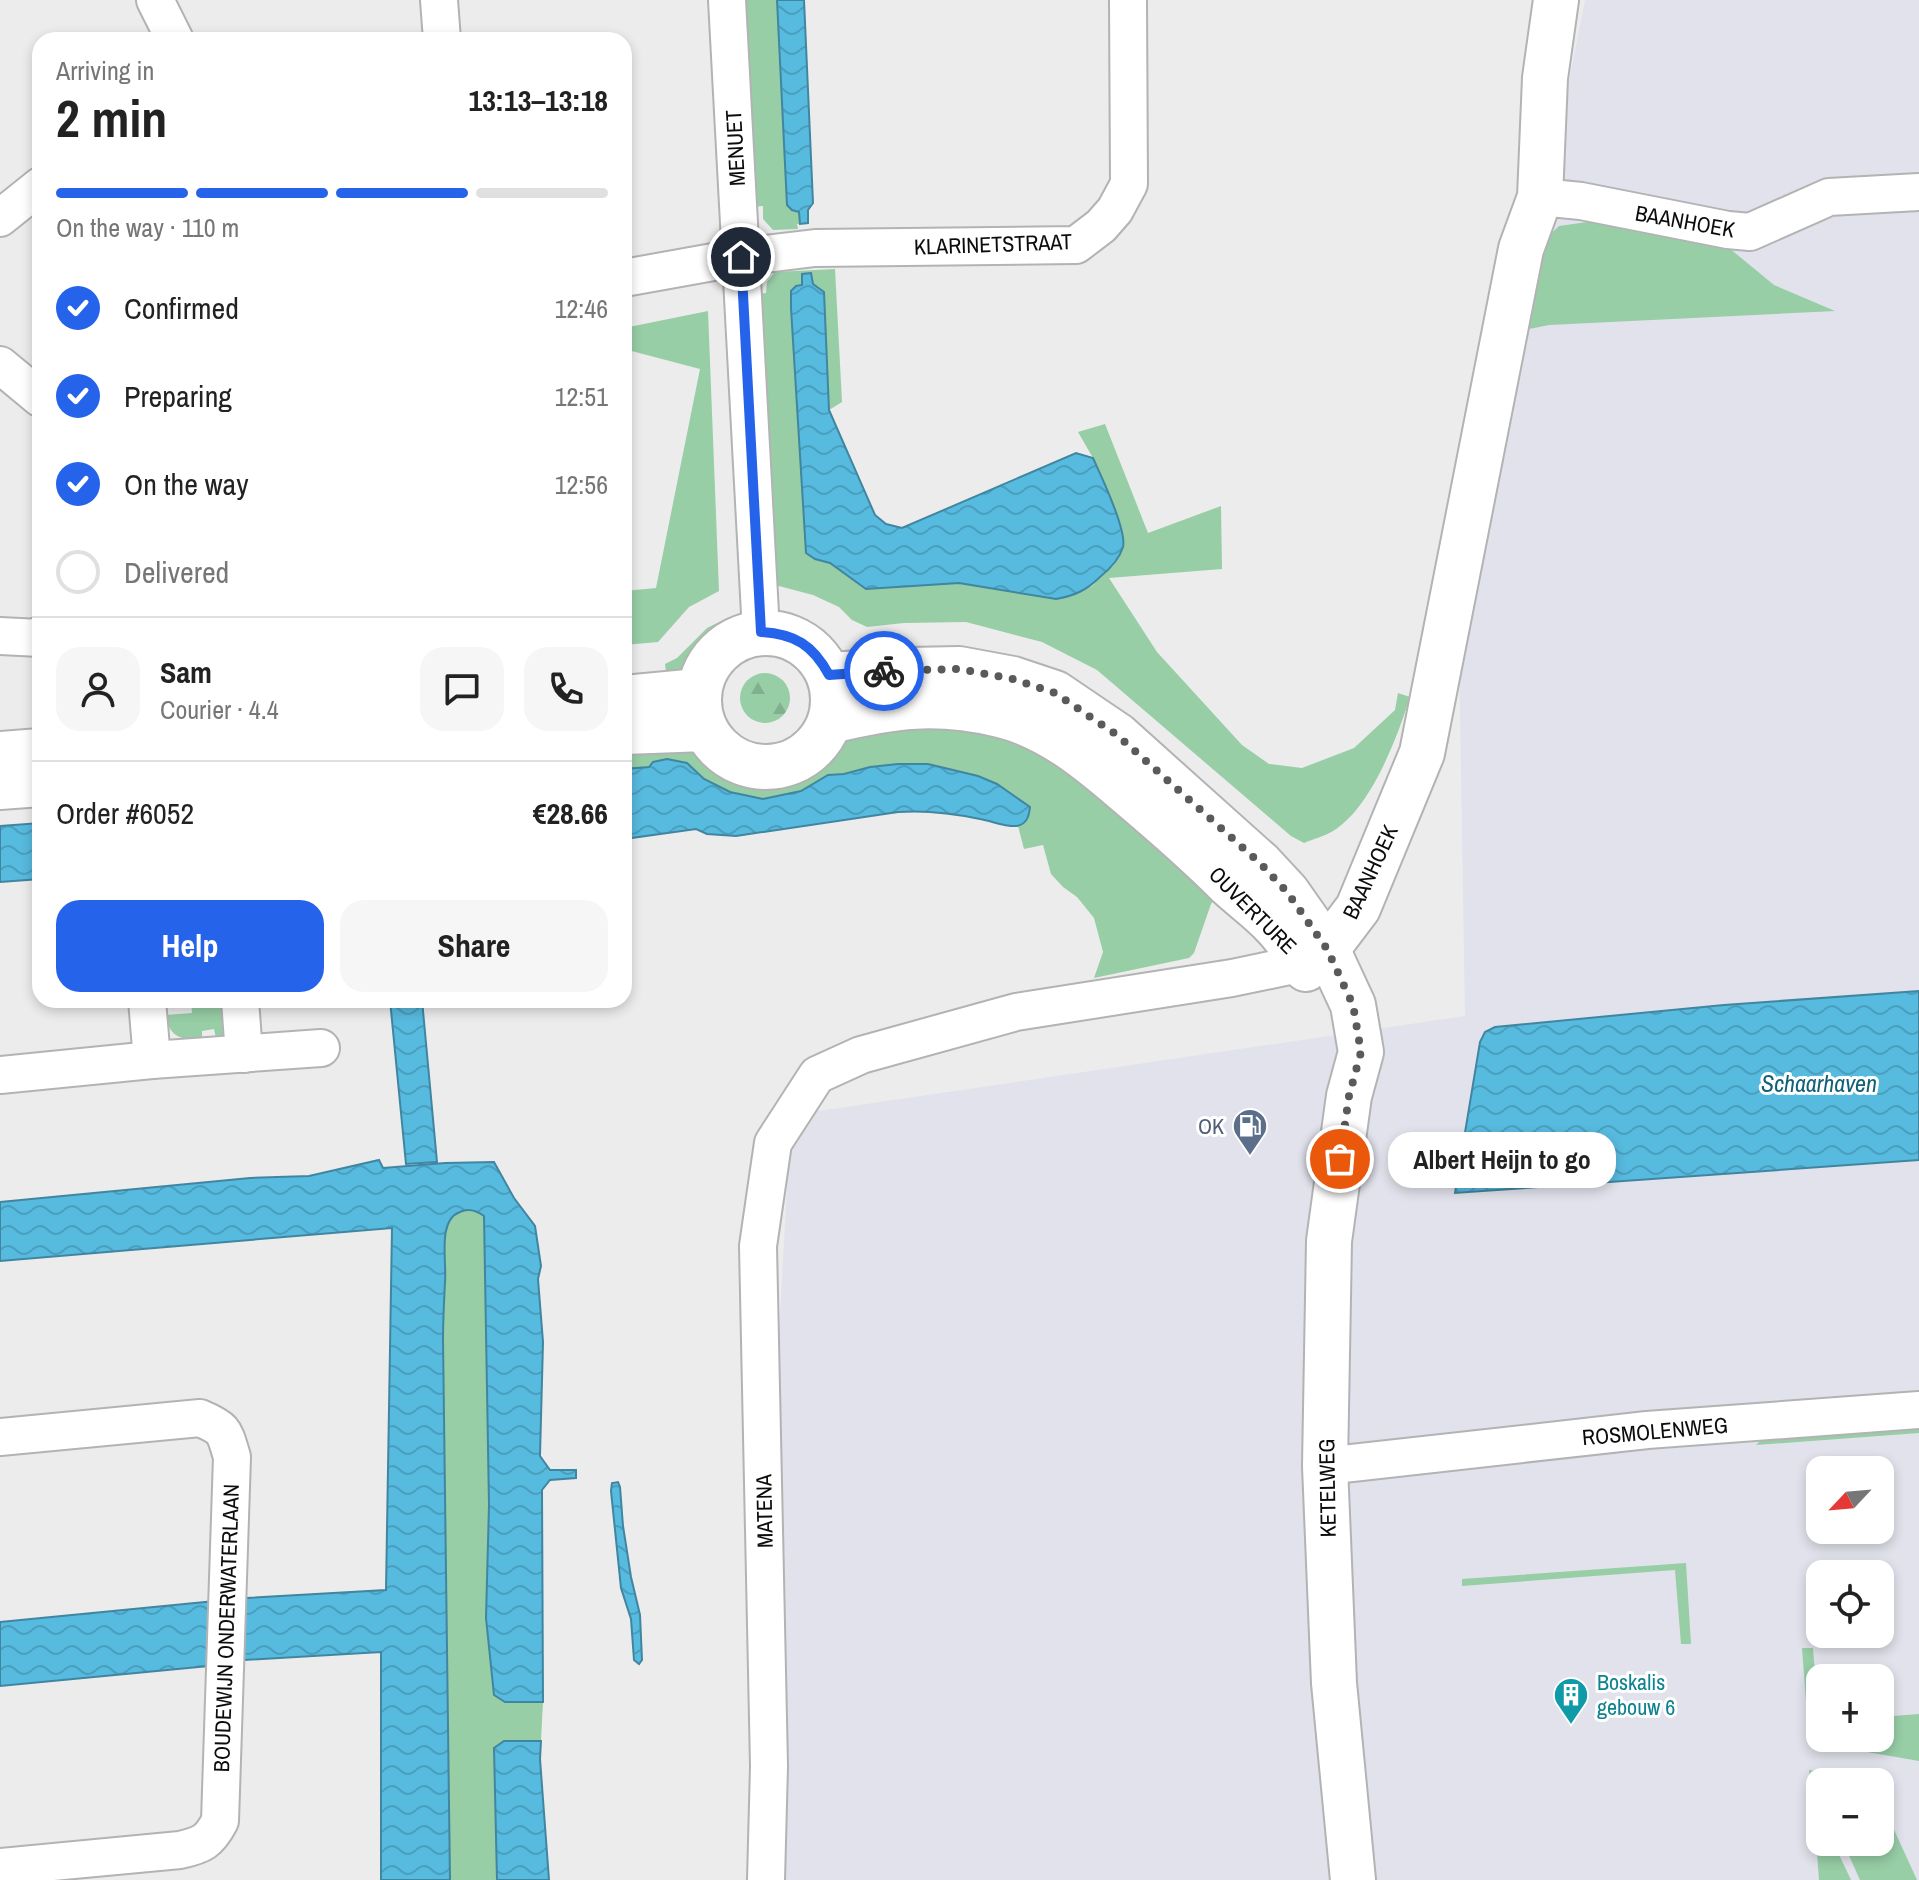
<!DOCTYPE html>
<html lang="en">
<head>
<meta charset="utf-8">
<style>
  body { margin:0; font-family:"Archivo Narrow",sans-serif; background:#f6f6f6; color:#222; height:100vh; display:flex; flex-direction:column; font-size:30px; white-space:nowrap }
  * { box-sizing:border-box; margin:0 }
  p { font-size:26px; color:#767676 }
  .icon { flex:none; width:44px; height:44px; fill:none; stroke:currentColor; stroke-width:2; stroke-linecap:round; stroke-linejoin:round }
  .map { position:relative; flex:1; overflow:hidden }
  .sheet { position:absolute; left:32px; top:32px; width:600px; height:976px; display:flex; flex-direction:column; background:#fff; border-radius:24px; box-shadow:0 4px 12px #0003 }
  .sheet>* { flex:none }
  .needle { width:52px; rotate:244deg }
  .buttons { position:absolute; left:1806px; top:1456px; display:grid; gap:16px }
  .buttons a { display:grid; place-items:center; width:88px; height:88px; border-radius:16px; background:#fff; box-shadow:0 4px 12px #0003; font-size:40px }
  .pin { position:absolute; display:grid; place-items:center; width:68px; height:68px; color:#fff; margin:-34px; border:4px solid #fff; border-radius:50%; box-shadow:0 2px 8px #0007 }
  .courier { position:absolute; display:grid; place-items:center; width:80px; height:80px; margin:-40px; border:6px solid #2563eb; border-radius:50%; background:#fff; color:#222; box-shadow:0 2px 10px #0007 }
  .bubble { position:absolute; height:56px; border-radius:24px; background:#fff; box-shadow:0 4px 12px #0003; font-size:26px; font-weight:700; line-height:56px; text-align:center }
  .overview em { font-style:normal; font-weight:700 }
  .overview div { display:flex; flex-direction:column-reverse }
  .overview { display:flex; align-items:center; justify-content:space-between; height:136px; padding:0 24px }
  h1 { font-size:52px; font-weight:700; line-height:60px }
  .bar { display:grid; grid-template-columns:repeat(4,1fr); gap:12px 8px; align-content:center; height:96px; padding:0 24px }
  .bar i { height:10px; border-radius:6px; background:#e0e0e0 }
  .bar .on { background:#2563eb }
  .bar p { grid-column:span 4 }
  .line { display:flex; align-items:center; gap:20px; padding:0 24px; border-top:2px solid #e0e0e0 }
  .line div { flex:1 }
  .round { display:grid; place-items:center; flex:none; width:84px; height:84px; border-radius:24px; background:#f6f6f6 }
  ol { padding:0 24px; list-style:none }
  li { display:flex; align-items:center; gap:24px; height:88px }
  li p { margin-inline-start:auto }
  li .icon { padding:8px; border-radius:50%; background:#2563eb; color:#fff; stroke-width:4 }
  li:last-child { color:#767676 }
  li i { width:44px; height:44px; border:4px solid #e0e0e0; border-radius:50% }
  .action { display:flex; gap:16px; margin-top:auto; padding:16px 24px }
  .action a { flex:1; height:92px; border-radius:24px; background:#2563eb; color:#fff; font-size:32px; font-weight:700; line-height:92px; text-align:center }
  .action a+a { background:#f6f6f6; color:#222 }
  .map>svg:first-child { display:block }
  .built { fill:#e1e2eb; fill-rule:evenodd }
  .green { fill:#97cea6 }
  .forest { fill:url(#forest-firs) }
  .water { fill:url(#water-waves); stroke:#4086a0; stroke-width:2 }
  .lines { fill:none; stroke-linecap:round; stroke-linejoin:round }
  .street-casing { stroke:#b3b3b4; stroke-width:40 }
  .secondary-casing { stroke:#b3b3b4; stroke-width:48 }
  .street { stroke:#fff; stroke-width:36 }
  .secondary { stroke:#fff; stroke-width:44 }
  .done { stroke:#5a5a5b; stroke-width:8; stroke-dasharray:0 14.4 }
  .route { stroke:#2563eb; stroke-width:10 }
  .labels { text-anchor:middle; dominant-baseline:central; stroke-width:6; stroke-linejoin:round; paint-order:stroke }
  .street-label { font-size:22px; fill:#0c0c0c; stroke:#fff }
  .service-label { font-size:22px; fill:#4e5e75; stroke:#fff; text-anchor:end }
  .culture-label { font-size:22px; fill:#0d838f; stroke:#fff; text-anchor:start }
  .water-label { font-size:24px; font-style:italic; fill:#10607a; stroke:#fff }
</style>
</head>
<body>
<div class="map">
<svg width="1919" height="1880" viewBox="0 0 1919 1880">
  <defs>
    <pattern id="forest-firs" width="22" height="20" patternUnits="userSpaceOnUse" patternTransform="scale(2)"><rect width="22" height="20" fill="#97cea6"/><path d="M5 1l3.5 6h-7zM16 11l3.5 6h-7z" fill="#81b08e"/></pattern>
    <pattern id="water-waves" width="16" height="10" patternUnits="userSpaceOnUse" patternTransform="scale(2)"><rect width="16" height="10" fill="#57badf"/><path d="M0 5q4-4 8 0t8 0" fill="none" stroke="#4b9fbe"/></pattern>
  </defs>
  <rect width="100%" height="100%" fill="#ececed"/>
  <path class="built" d="M 1585,0 L 1919,0 L 1919,1880 L 749,1880 L 791,1115 L 1465,1016 L 1459,647 ZM 1820,1470 L 1880,1470 L 1880,1530 L 1820,1530 ZM 1820,1574 L 1880,1574 L 1880,1634 L 1820,1634 ZM 1820,1678 L 1880,1678 L 1880,1738 L 1820,1738 ZM 1820,1782 L 1880,1782 L 1880,1842 L 1820,1842 Z"/>
  <g class="green">
    <path d="M 741,0 L 777,0 L 787,205 L 792,210 L 799,212 L 800,224 L 797,224 L 798,229 L 773,230 L 763,219 L 763,206 L 752,207 Z"/>
    <path d="M 1587,222 L 1705,243 L 1723,243 L 1774,285 L 1835,311 L 1549,325 L 1508,333 L 1536,248 L 1559,226 Z"/>
    <path d="M 835,269 L 842,402 L 829,410 L 824,292 L 813,284 L 810,273 L 802,274 L 803,285 L 791,291 L 791,308 L 806,553 L 815,559 L 830,563 L 866,589 L 959,583 L 1056,599 L 1092,586 L 1115,564 L 1124,545 L 1119,521 L 1093,458 L 1078,432 L 1105,424 L 1148,533 L 1221,506 L 1222,569 L 1109,578 L 1157,652 L 1242,745 L 1269,764 L 1302,768 L 1354,748 L 1395,710 L 1398,693 L 1410,697 C 1397,738 1371,808 1333,831 C 1325,836 1313,839 1304,843 L 1291,836 L 1097,670 L 1042,642 L 966,622 L 904,623 L 867,627 L 852,620 L 839,607 L 813,595 L 775,585 L 758,294 L 766,293 L 767,282 L 775,272 Z"/>
    <path d="M 708,311 L 719,591 L 689,607 L 658,642 L 624,645 L 624,591 L 656,588 L 700,369 L 624,349 L 624,328 Z"/>
    <path d="M 729,617 L 731,620 C 716,644 692,668 667,680 L 665,664 L 677,658 L 707,628 Z"/>
    <path d="M 933,716 L 1046,748 L 1221,889 L 1211,904 L 1194,953 L 1189,958 L 1094,978 L 1103,952 L 1094,918 L 1077,897 L 1063,887 L 1051,874 L 1043,845 L 1024,849 L 1018,826 C 1027,821 1029,817 1030,807 L 996,784 L 977,776 L 928,764 L 898,764 L 870,767 L 844,774 L 828,775 L 802,791 L 763,799 L 730,792 L 704,779 L 686,763 L 667,759 L 650,767 L 624,769 L 624,741 L 705,748 L 725,764 L 740,771 L 758,775 L 775,775 L 792,771 L 810,761 L 839,733 Z"/>
    <path d="M 191,1000 L 224,1000 L 236,1011 L 224,1038 L 216,1038 L 214,1029 L 202,1031 L 202,1039 C 182,1040 169,1038 166,1015 L 192,1013 Z"/>
    <path d="M 466,1210 L 478,1212 L 484,1216 L 489,1505 L 486,1618 L 505,1702 L 543,1702 L 541,1741 L 504,1741 L 494,1748 L 497,1880 L 450,1880 L 443,1340 C 443,1320 444,1301 445,1282 C 447,1262 439,1236 450,1219 C 454,1213 459,1212 466,1210 Z"/>
    <path d="M 1919,1425 L 1919,1433 L 1756,1445 L 1763,1438 Z"/>
    <path d="M 1686,1563 L 1691,1644 L 1681,1644 L 1675,1570 L 1462,1586 L 1462,1579 Z"/>
    <path d="M 1802,1648 L 1813,1648 L 1820,1738 L 1880,1738 L 1880,1717 L 1919,1714 L 1919,1761 L 1809,1742 Z"/>
    <path d="M 1809,1770 L 1882,1781 L 1884,1794 L 1880,1796 L 1880,1782 L 1820,1782 L 1820,1823 L 1814,1826 Z"/>
    <path d="M 1884,1810 L 1885,1810 L 1917,1880 L 1860,1880 L 1843,1842 L 1880,1842 L 1880,1812 Z"/>
    <path d="M 1820,1839 L 1820,1842 L 1833,1842 L 1851,1880 L 1819,1880 L 1816,1840 Z"/>
  </g>
  <circle class="forest" cx="765" cy="698" r="25"/>
  <g class="water">
    <path d="M 777,0 L 804,0 L 813,203 L 808,210 L 808,223 L 800,224 L 799,212 L 792,210 L 787,205 Z"/>
    <path d="M 811,273 L 813,284 L 824,292 L 829,410 L 875,515 L 886,524 L 902,528 L 1076,453 L 1093,458 C 1101,476 1127,530 1123,547 C 1119,560 1110,569 1100,577 C 1087,590 1074,596 1056,599 L 959,583 L 866,589 L 830,563 L 815,559 L 806,553 L 791,308 L 791,291 L 796,286 L 802,285 L 802,274 Z"/>
    <path d="M 667,759 L 687,763 L 704,779 L 730,792 L 763,799 L 801,791 L 828,775 L 844,774 L 870,767 L 898,764 L 928,764 L 978,776 L 997,784 L 1030,807 C 1029,816 1027,824 1017,826 C 1005,827 992,821 980,819 C 952,813 926,810 898,812 L 736,836 L 707,834 L 696,829 L 624,839 L 624,769 L 649,767 L 653,762 Z"/>
    <path d="M 40,823 L 40,879 L 0,882 L 0,826 Z"/>
    <path d="M 1919,991 L 1919,1160 L 1455,1193 L 1480,1042 L 1485,1032 L 1495,1027 L 1724,1005 Z"/>
    <path d="M 390,1000 L 422,1000 L 437,1162 L 406,1164 Z"/>
    <path d="M 379,1160 L 383,1168 L 445,1163 L 494,1162 L 514,1198 L 535,1226 L 541,1266 L 538,1279 L 543,1342 L 540,1456 L 550,1470 L 576,1470 L 576,1478 L 550,1480 L 542,1490 L 543,1702 L 505,1702 L 494,1695 L 486,1618 L 489,1505 L 484,1216 C 477,1211 468,1208 460,1212 C 437,1220 447,1262 445,1282 C 444,1301 443,1320 443,1340 L 450,1880 L 381,1880 L 381,1652 L 244,1660 L 209,1666 L 0,1686 L 0,1622 L 246,1598 L 386,1590 L 392,1228 L 0,1261 L 0,1202 L 250,1178 L 309,1176 Z"/>
    <path d="M 618,1482 L 620,1487 L 623,1526 L 631,1577 L 640,1615 L 642,1660 L 639,1664 L 634,1660 L 631,1619 L 621,1588 L 611,1491 L 612,1483 Z"/>
    <path d="M 504,1741 L 541,1741 L 540,1759 L 549,1880 L 497,1880 L 494,1748 Z"/>
  </g>
  <g class="lines">
    <defs>
      <g id="street">
        <path d="M 155,0 L 175,40"/>
        <path d="M 439,0 L 442,40"/>
        <path d="M 727,0 L 761,632"/>
        <path d="M 1540,197 L 1581,201 L 1728,230 L 1750,232 L 1829,197 L 1919,192"/>
        <path d="M 0,218 L 40,186"/>
        <path d="M 624,278 L 741,257 L 815,248 L 1076,245 L 1101,226 L 1115,210 L 1129,184 L 1128,0"/>
        <path d="M 0,365 L 40,398"/>
        <path d="M 0,636 L 40,638 L 40,635"/>
        <path d="M 147,1000 L 152,1060"/>
        <path d="M 240,1000 L 244,1054"/>
        <path d="M 0,1075 L 152,1060 L 321,1048"/>
        <path d="M 0,1437 L 200,1418 C 226,1429 224,1431 232,1457 L 220,1821 C 209,1842 202,1845 180,1850 L 0,1867"/>
        <path d="M 1325,1466 L 1647,1430 L 1919,1410"/>
        <path d="M 766,1880 L 769,1766 L 758,1246 L 773,1143 L 817,1075 L 861,1055 L 1016,1012 L 1232,978 L 1304,963"/>
      </g>
      <g id="secondary">
        <circle cx="766" cy="700" r="67"/>
        <path d="M 829,675 L 909,670 L 959,669 L 1013,679 L 1055,693 L 1117,735 L 1261,864 L 1287,892 L 1327,949 L 1353,1005 L 1361,1052 L 1349,1096 L 1329,1241 L 1325,1466 L 1334,1683 L 1353,1880"/>
        <path d="M 624,698 L 699,691"/>
        <path d="M 831,721 C 893,706 936,700 1000,715 C 1051,727 1094,764 1133,798 C 1166,826 1198,854 1228,884 C 1243,898 1260,910 1274,925 C 1285,936 1294,951 1304,963 L 1306,969"/>
        <path d="M 624,732 L 705,729"/>
        <path d="M 0,754 L 40,751"/>
        <path d="M 0,787 L 40,784"/>
        <path d="M 1304,963 L 1327,949 L 1358,908 L 1422,753 L 1521,249 L 1540,197 L 1545,78 L 1556,0"/>
      </g>
    </defs>
    <use href="#street" class="street-casing"/>
    <use href="#secondary" class="secondary-casing"/>
    <use href="#street" class="street"/>
    <use href="#secondary" class="secondary"/>
  </g>
  <g class="lines">
    <path class="done" d="M 884,671 L 959,669 L 1013,679 L 1055,693 L 1117,735 L 1261,864 L 1287,892 L 1327,949 L 1353,1005 L 1361,1052 L 1349,1096 L 1340,1159"/>
    <path class="route" d="M 741,257 L 761,632 C 795,634 813,645 829,675 L 884,671"/>
  </g>
  <defs>
    <symbol id="fuel-pin" viewBox="-11 -11 22 30"><path d="M0 17L-7.5 6A9.5 9.5 0 1 1 7.5 6Z" fill="#5c6f8a" stroke="#fff"/><path d="M-5.5-6h7V0h2V4h1.3V-2.5L3-4.5l.8-.8L6-3V5H2.5V1h-1V6h-7ZM-4.2-4.7v3.2H.2V-4.7Z" fill="#fff"/></symbol>
    <symbol id="building-pin" viewBox="-11 -11 22 30"><path d="M0 17L-7.5 6A9.5 9.5 0 1 1 7.5 6Z" fill="#0f9aa8" stroke="#fff"/><path d="M-4-6H4V6H1V3H-1V6H-4ZM-2.5-4.3h1.7v1.8h-1.7ZM.8-4.3h1.7v1.8H.8ZM-2.5-1h1.7V.8h-1.7ZM.8-1h1.7V.8H.8Z" fill="#fff"/></symbol>
  </defs>
  <g fill-rule="evenodd">
    <use href="#fuel-pin" x="1230" y="1106" width="40" height="54"/>
    <use href="#building-pin" x="1551" y="1675" width="40" height="54"/>
  </g>
  <g class="labels">
    <g class="street-label">
      <text transform="translate(735 148) rotate(-93)">MENUET</text>
      <text transform="translate(1685 221) rotate(10)">BAANHOEK</text>
      <text transform="translate(993 244) rotate(-2)">KLARINETSTRAAT</text>
      <text transform="translate(1370 872) rotate(-65)">BAANHOEK</text>
      <text transform="translate(1253 910) rotate(45)">OUVERTURE</text>
      <text transform="translate(1655 1431) rotate(-5)">ROSMOLENWEG</text>
      <text transform="translate(1327 1488) rotate(-91)">KETELWEG</text>
      <text transform="translate(764 1511) rotate(-91)">MATENA</text>
      <text transform="translate(226 1628) rotate(-88)">BOUDEWIJN ONDERWATERLAAN</text>
    </g>
    <g class="service-label">
      <text x="1224" y="1126">OK</text>
    </g>
    <g class="culture-label">
      <text x="1597" y="1682">Boskalis<tspan x="1597" dy="25">gebouw 6</tspan></text>
    </g>
    <g class="water-label">
      <text x="1819" y="1083">Schaarhaven</text>
    </g>
  </g>
</svg>
<div class="buttons">
<a><svg class="needle" viewBox="-14 -14 28 28"><path d="M0-13l5 13h-10z" fill="#e53935"/><path d="M0 13l5-13h-10z" fill="#767676"/></svg></a>
<a><svg class="icon" aria-label="locate" viewBox="0 0 24 24"><circle cx="12" cy="12" r="6"/><path d="M12 2v4M12 18v4M2 12h4M18 12h4"/></svg></a>
<a>+</a>
<a>−</a>
</div>
<div class="pin" style="left:1340px;top:1159px;background:#ea580c"><svg class="icon" aria-label="bag" viewBox="0 0 24 24"><path d="M5 8h14l-1 12H6zM9 8a3 3 0 0 1 6 0"/></svg></div>
<div class="pin" style="left:741px;top:257px;background:#1f2937"><svg class="icon" aria-label="home" viewBox="0 0 24 24"><path d="M3 11l9-7 9 7M6 9v11h12V9"/></svg></div>
<div class="courier" style="left:884px;top:671px"><svg class="icon" aria-label="bike" viewBox="0 0 24 24"><circle cx="6" cy="16" r="4"/><circle cx="18" cy="16" r="4"/><path d="M6 16l4-8h5l3 8M10 8l3 8H6M13 5h3"/></svg></div>
<div class="bubble" style="left:1388px;top:1132px;width:228px">Albert Heijn to go</div>
<section class="sheet">
<div class="overview"><div><h1>2 min</h1><p>Arriving in</p></div><em>13:13–13:18</em></div>
<div class="bar"><i class="on"></i><i class="on"></i><i class="on"></i><i></i><p>On the way · 110 m</p></div>
<ol>
<li><svg class="icon" aria-label="check" viewBox="0 0 24 24"><path d="M5 12l5 5 9-10"/></svg>Confirmed<p>12:46</p></li>
<li><svg class="icon" aria-label="check" viewBox="0 0 24 24"><path d="M5 12l5 5 9-10"/></svg>Preparing<p>12:51</p></li>
<li><svg class="icon" aria-label="check" viewBox="0 0 24 24"><path d="M5 12l5 5 9-10"/></svg>On the way<p>12:56</p></li>
<li><i></i>Delivered</li>
</ol>
<div class="line" style="height:144px"><a class="round"><svg class="icon" aria-label="person" viewBox="0 0 24 24"><circle cx="12" cy="8" r="4"/><path d="M4 21q1-7 8-7t8 7"/></svg></a><div><b>Sam</b><p>Courier · 4.4</p></div><a class="round"><svg class="icon" aria-label="chat" viewBox="0 0 24 24"><path d="M4 5h16v11H9l-5 4z"/></svg></a><a class="round"><svg class="icon" aria-label="phone" viewBox="0 0 24 24"><path d="M5 4h4l2 5-3 2q2 4 5 5l2-3 5 2v4C11 20 4 13 5 4z"/></svg></a></div>
<div class="line" style="height:104px"><div>Order #6052</div><b>€28.66</b></div>
<div class="action"><a>Help</a><a>Share</a></div>
</section>
</div>
</body>
</html>
